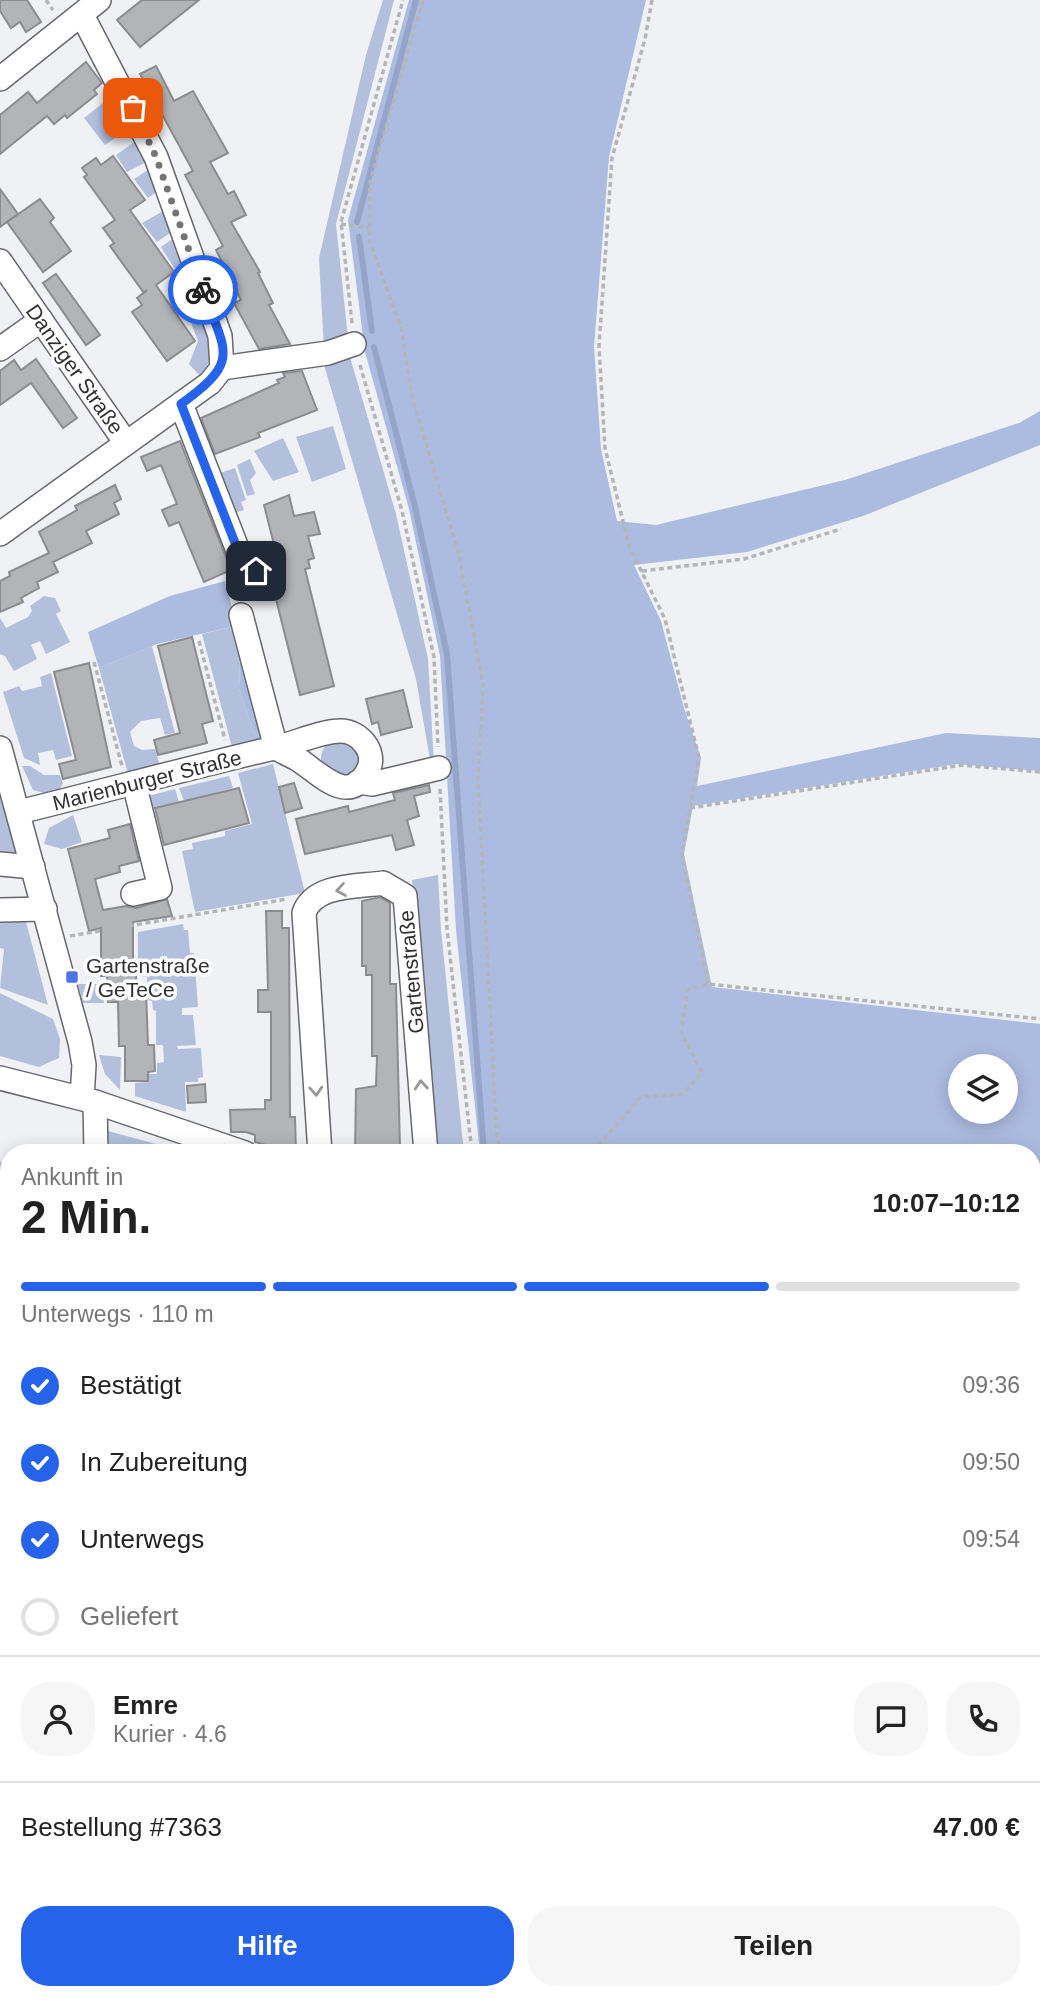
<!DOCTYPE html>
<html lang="de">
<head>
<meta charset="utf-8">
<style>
  body { margin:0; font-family:Arial,sans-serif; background:#f6f6f6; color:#222; height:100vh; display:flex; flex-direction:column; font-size:26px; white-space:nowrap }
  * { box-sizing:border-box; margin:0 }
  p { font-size:23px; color:#767676 }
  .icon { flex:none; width:38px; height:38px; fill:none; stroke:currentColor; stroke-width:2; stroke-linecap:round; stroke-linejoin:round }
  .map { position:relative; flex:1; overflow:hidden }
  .panel { position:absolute; left:0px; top:1144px; width:1041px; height:856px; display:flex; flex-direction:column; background:#fff; border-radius:28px 28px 0 0; box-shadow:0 4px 18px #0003 }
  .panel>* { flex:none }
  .controls { position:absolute; left:948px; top:1054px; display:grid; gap:14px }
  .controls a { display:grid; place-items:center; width:70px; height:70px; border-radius:50%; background:#fff; box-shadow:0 4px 18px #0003; font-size:35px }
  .pin { position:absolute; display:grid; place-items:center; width:60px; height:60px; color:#fff; margin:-30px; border-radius:14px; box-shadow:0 4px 10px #0006 }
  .courier { position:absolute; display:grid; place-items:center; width:70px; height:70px; margin:-35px; border:5px solid #2563eb; border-radius:50%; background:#fff; color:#222; box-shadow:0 2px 9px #0007 }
  .headline em { font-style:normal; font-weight:600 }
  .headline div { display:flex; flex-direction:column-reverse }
  .headline { display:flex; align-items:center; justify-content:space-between; height:119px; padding:0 21px }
  h1 { font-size:46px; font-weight:600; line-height:52px }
  .bar { display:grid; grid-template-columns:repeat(4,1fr); gap:10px 7px; align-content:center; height:84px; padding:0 21px }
  .bar i { height:9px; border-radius:5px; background:#e0e0e0 }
  .bar .current { background:#2563eb }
  .bar p { grid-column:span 4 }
  .line { display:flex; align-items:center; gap:18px; padding:0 21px; border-top:2px solid #e0e0e0 }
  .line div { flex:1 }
  .round { display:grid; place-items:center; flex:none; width:74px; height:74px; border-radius:28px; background:#f6f6f6 }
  ol { padding:0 21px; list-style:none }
  li { display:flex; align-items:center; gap:21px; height:77px }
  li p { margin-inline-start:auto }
  li .icon { padding:7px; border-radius:50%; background:#2563eb; color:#fff; stroke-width:4 }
  li:last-child { color:#767676 }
  li i { width:38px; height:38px; border:4px solid #e0e0e0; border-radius:50% }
  .button { display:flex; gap:14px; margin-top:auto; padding:14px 21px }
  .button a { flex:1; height:80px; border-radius:28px; background:#2563eb; color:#fff; font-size:28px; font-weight:600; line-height:80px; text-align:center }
  .button a+a { background:#f6f6f6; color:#222 }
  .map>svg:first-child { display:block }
  .green { fill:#b2c0de }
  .forest { fill:#acbce1; fill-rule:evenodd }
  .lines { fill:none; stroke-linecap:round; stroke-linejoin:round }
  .stream { stroke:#95a4c9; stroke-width:6 }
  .building { fill:#b2b4b8; stroke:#8a8c90; stroke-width:2 }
  .minor-casing { stroke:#67686c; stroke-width:26 }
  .major-casing { stroke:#67686c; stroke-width:32 }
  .path { stroke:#b4b5b9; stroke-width:3.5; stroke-dasharray:5 3.5; stroke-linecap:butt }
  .minor { stroke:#fff; stroke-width:23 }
  .major { stroke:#fff; stroke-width:28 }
  .oneway { stroke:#989898 }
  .done { stroke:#737476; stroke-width:7; stroke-dasharray:0 12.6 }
  .route { stroke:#2563eb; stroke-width:9 }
  .poi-dot { fill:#4d74e7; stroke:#fff; stroke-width:2.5 }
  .labels { text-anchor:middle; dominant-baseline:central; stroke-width:7; stroke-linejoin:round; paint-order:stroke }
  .street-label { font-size:21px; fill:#303032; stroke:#fff }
  .poi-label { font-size:21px; fill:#303032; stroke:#fff; text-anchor:start }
</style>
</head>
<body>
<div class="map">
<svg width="1040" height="2000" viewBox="0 0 1040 2000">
  <rect width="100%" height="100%" fill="#eff1f5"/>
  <g class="green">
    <path d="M 383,0 L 394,0 L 336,224 L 350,357 L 396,514 L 428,659 L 434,764 L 431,765 L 416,679 L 325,368 L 319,258 L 366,55 Z"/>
    <path d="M 112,96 L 129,128 L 105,145 L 84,118 Z"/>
    <path d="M 133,143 L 138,143 L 146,162 L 127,172 L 116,155 Z"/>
    <path d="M 151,168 L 159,190 L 148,198 L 134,179 Z"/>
    <path d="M 165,210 L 173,231 L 157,242 L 142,223 Z"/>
    <path d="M 171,240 L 177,241 L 185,264 L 176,271 L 161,247 Z"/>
    <path d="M 191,286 C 201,314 225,351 200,376 L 189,364 L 198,341 L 187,312 L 174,298 Z"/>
    <path d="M 333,426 L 346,469 L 312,482 L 296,437 Z"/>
    <path d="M 283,438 L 299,472 L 273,481 L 254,451 Z"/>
    <path d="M 250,459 L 256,473 L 250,480 L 255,494 L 247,496 L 237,465 Z"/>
    <path d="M 235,468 L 246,500 L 241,502 L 244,510 L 234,513 L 220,473 Z"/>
    <path d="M 44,596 L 55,598 L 61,611 L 56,614 L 70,642 L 46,654 L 40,641 L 31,645 L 37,659 L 14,671 L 5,656 L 0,654 L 0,618 L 6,628 L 28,617 L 32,611 L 30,606 Z"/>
    <path d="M 231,627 L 240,663 L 239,689 L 254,733 L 264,730 L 265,739 L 232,747 L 202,634 Z"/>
    <path d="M 152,646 L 175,733 L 165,735 L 160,718 L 141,721 L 130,732 L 134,746 L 142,750 L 155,749 L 160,766 L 128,774 L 99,668 Z"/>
    <path d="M 51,673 L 72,756 L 56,760 L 53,750 L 38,753 L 40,765 L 24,758 L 3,692 L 19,686 L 22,691 L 42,686 L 40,677 Z"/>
    <circle cx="340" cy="758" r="19"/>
    <path d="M 273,764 L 305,893 L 195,912 L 182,851 L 193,849 L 192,843 L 225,836 L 225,831 L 252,824 L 238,773 Z"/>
    <path d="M 22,766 L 30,766 L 44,775 L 60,775 L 63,783 L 59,791 L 47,794 L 33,790 Z"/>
    <path d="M 0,775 L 20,854 L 9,856 L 0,854 Z"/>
    <path d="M 229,776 L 233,788 L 184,801 L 179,788 Z"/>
    <path d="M 175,789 L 179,802 L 148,810 L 144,797 Z"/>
    <path d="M 73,815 L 82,842 L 62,849 L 44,844 L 49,828 Z"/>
    <path d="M 438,875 L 441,930 L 464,1153 L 432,1153 L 432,1150 L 438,1149 L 412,880 Z"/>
    <path d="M 0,918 L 25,918 L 48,1005 L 0,988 L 4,949 L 0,948 Z"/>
    <path d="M 183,924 L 184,930 L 188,930 L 190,953 L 194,953 L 198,1007 L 182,1008 L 182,1015 L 193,1015 L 196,1045 L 177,1046 L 178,1049 L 201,1048 L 203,1077 L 198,1078 L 198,1082 L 185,1082 L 186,1112 L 135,1096 L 135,1083 L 148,1082 L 148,1074 L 157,1074 L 157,1063 L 164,1062 L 163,1045 L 156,1045 L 156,1011 L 153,1010 L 152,1001 L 148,1000 L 147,977 L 138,976 L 138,932 Z"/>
    <path d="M 78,984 L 104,984 L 104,1003 L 83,1003 Z"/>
    <path d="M 0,993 L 53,1019 L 60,1039 L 59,1058 L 39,1067 L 0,1056 Z"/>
    <path d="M 99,1055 L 121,1057 L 120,1090 L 105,1074 Z"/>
    <path d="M 108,1131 L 156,1144 L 157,1153 L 109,1153 Z"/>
    <path d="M 0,1162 L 9,1163 L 9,1279 L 0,1272 Z"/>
    <path d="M 1032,1299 L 1040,1299 L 1040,1348 L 1033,1350 Z"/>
    <path d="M 1040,1357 L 1040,1409 L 1038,1409 L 1036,1401 L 1033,1402 L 1032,1359 Z"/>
    <path d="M 1040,1641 L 1040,1733 L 1033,1681 L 1033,1642 Z"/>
    <rect x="0" y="1889" width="9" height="111"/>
  </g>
  <g class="forest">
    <path d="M 409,0 L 646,0 L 609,157 L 594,347 L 601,449 L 617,521 L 656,525 L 845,480 L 1019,423 L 1040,411 L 1040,445 L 863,516 L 747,552 L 634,565 L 661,621 L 684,708 L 701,758 L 697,786 L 946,733 L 1040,738 L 1040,771 L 957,764 L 693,806 L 684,854 L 712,987 L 1040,1024 L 1040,1217 L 1033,1217 L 1032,1153 L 480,1153 L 456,930 L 440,656 L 409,509 L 365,352 L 348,220 ZM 961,1066 L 1006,1066 L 1006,1111 L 961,1111 Z"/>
    <path d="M 225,581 L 264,730 L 254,733 L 239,689 L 240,663 L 231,627 L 157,644 L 99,668 L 88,632 L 170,596 Z"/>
  </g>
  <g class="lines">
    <g class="stream">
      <path d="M 357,222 L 416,0"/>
      <path d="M 359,237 L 372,331"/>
      <path d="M 374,347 L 415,507 L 447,654 L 484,1153"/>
      <path d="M 1032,1277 L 1040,1277"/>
    </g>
  </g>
  <g class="building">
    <path d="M 0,0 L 27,0 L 41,22 L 26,32 L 20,22 L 11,28 L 0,11 Z"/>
    <path d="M 142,0 L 199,0 L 140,47 L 117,20 Z"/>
    <path d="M 86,62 L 102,83 L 94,90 L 97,94 L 67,118 L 65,115 L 54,124 L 47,116 L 0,154 L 0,115 L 28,92 L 37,103 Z"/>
    <path d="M 156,66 L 174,101 L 193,91 L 228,153 L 210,162 L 228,194 L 234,191 L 246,215 L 231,222 L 260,272 L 258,273 L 273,303 L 269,305 L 290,344 L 259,349 L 234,303 L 241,300 L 216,250 L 223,246 L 185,175 L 193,171 L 140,74 Z"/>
    <path d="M 113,156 L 145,200 L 130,210 L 174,272 L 156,285 L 195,341 L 167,361 L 132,312 L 142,305 L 137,298 L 147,290 L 144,293 L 110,246 L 114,243 L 103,228 L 115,220 L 84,177 L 87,175 L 82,168 L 96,158 L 101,165 Z"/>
    <path d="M 0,189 L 18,214 L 0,227 Z"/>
    <path d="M 40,199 L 54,218 L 50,222 L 71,251 L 43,272 L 7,222 Z"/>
    <path d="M 56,274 L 100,335 L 86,345 L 43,283 Z"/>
    <path d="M 36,359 L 77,418 L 63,428 L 31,383 L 0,405 L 0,371 L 14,360 L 21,370 Z"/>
    <path d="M 302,371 L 317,410 L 258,433 L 260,437 L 215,454 L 201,418 L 279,383 L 277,380 L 285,377 L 283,373 Z"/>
    <path d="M 180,441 L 231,570 L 204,582 L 179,522 L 169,526 L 162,510 L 177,504 L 161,465 L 147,471 L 141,457 Z"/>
    <path d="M 115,485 L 121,499 L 114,503 L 119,514 L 86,531 L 92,543 L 53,562 L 58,572 L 37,582 L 39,588 L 21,598 L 23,602 L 0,612 L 0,581 L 10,576 L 9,572 L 49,553 L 39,532 L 77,510 L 75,506 Z"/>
    <path d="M 289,495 L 294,516 L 314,512 L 320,534 L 308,536 L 314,558 L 308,560 L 310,568 L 305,569 L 334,686 L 300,695 L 273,587 L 284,584 L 264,505 Z"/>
    <path d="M 192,637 L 213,721 L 202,724 L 207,743 L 158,755 L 154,740 L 180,733 L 158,646 Z"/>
    <path d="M 89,663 L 111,767 L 63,779 L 59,764 L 76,760 L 54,672 Z"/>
    <path d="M 403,690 L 412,727 L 381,735 L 378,722 L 372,724 L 366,699 Z"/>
    <path d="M 294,783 L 302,808 L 285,813 L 279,787 Z"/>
    <path d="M 429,785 L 430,792 L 414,796 L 419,816 L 407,820 L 414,845 L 396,850 L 392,835 L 305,854 L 296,819 L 348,806 L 349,812 L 395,800 L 393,793 Z"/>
    <path d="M 239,788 L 249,823 L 164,845 L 155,808 Z"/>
    <path d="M 130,824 L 139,861 L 119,866 L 120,872 L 95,879 L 103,910 L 126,906 L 136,908 L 167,899 L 172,916 L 133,922 L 133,976 L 136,976 L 137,990 L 146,990 L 148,1045 L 154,1045 L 155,1071 L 148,1072 L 148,1081 L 125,1081 L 125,1046 L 119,1046 L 118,1002 L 108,1002 L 107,976 L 101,976 L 101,928 L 89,931 L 68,849 L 110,838 L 108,830 Z"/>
    <path d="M 380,897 L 390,903 L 390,984 L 396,984 L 400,1149 L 390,1149 L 390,1153 L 355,1153 L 356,1089 L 376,1086 L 377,1056 L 372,1056 L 372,975 L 366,975 L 366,966 L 362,966 L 362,901 Z"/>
    <path d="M 266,911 L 282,911 L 282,928 L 289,928 L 290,1117 L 295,1117 L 296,1153 L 255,1142 L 255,1135 L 246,1132 L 231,1132 L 230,1110 L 265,1109 L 265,1100 L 271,1100 L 271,1012 L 258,1012 L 258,990 L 268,990 Z"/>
    <path d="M 205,1084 L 206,1102 L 188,1103 L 187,1086 Z"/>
  </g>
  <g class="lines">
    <defs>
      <g id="minor">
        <path d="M 82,15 L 156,157 L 220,336 L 222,368"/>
        <path d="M 0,79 L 99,0"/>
        <path d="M 0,261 L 126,443"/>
        <path d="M 0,349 L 41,320"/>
        <path d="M 181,404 L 244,566 L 255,571"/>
        <path d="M 0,534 L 210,383 L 222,368 L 328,353 L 354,344"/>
        <path d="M 0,748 L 80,1042 L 84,1065 L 82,1098"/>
        <path d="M 358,782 L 372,784 L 439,768"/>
        <path d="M 19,812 C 104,791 188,768 274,748 C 294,744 320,731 341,731 C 359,731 376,751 369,768 C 351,809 319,773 299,760 C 292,756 283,752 276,748 L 241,615"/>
        <path d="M 0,864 L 33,867"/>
        <path d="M 133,894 L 160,888 L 134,783"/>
        <path d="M 0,910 L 45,909"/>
        <path d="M 0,1078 L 95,1102 L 245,1153"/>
        <path d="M 95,1102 L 96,1153"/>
        <path d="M 320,1153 L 304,913 C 314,884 356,887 383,883 L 405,896 L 426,1153"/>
        <path d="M 1032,1289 L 1040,1290"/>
        <path d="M 0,1465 L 9,1465"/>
        <path d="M 1032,1501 L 1040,1537"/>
        <path d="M 1032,1605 L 1040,1604"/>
        <path d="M 0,1750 L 9,1750"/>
        <path d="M 0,1779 L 9,1779"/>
        <path d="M 1032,1856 L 1040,1836"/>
        <path d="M 98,1992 L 99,2000"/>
        <path d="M 602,1992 L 602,2000"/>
      </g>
      <g id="major">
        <path d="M 1032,1977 L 1040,1976"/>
        <path d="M 868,2000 L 931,1992"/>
      </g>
    </defs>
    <use href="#minor" class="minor-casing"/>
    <use href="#major" class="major-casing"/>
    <g class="path">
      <path d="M 46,0 L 53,10"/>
      <path d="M 423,0 L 370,182 L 369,239 L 402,331 L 411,393 L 459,555 L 483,684 L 478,781 L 497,1138 L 501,1153"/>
      <path d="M 652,0 L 645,39 L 612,158 L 599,346 L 605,448 L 629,546 L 665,619 L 699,758 L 682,854 L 708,984"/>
      <path d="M 341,224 L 369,228"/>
      <path d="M 352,323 L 341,222 L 403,0"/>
      <path d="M 360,365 L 402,511 L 434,657 L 438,747"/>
      <path d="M 642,571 L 744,559 L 841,529"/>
      <path d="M 199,641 L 225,740"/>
      <path d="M 94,662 L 122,766"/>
      <path d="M 440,789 L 447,929 L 472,1153"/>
      <path d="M 690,808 L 962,765 L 1040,772"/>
      <path d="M 70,936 L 287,899"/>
      <path d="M 595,1153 L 596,1148 L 641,1097 L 683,1094 L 702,1072 L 681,1032 L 688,990 L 708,984 L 1040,1019"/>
      <path d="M 1032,1758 L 1040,1815"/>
      <path d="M 414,1992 L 416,2000"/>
      <path d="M 1007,1992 L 1008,2000"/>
    </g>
    <use href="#minor" class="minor"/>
    <use href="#major" class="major"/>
  </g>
  <defs><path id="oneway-chevron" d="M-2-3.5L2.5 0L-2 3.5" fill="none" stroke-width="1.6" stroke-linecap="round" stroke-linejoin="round" transform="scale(1.75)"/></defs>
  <g class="oneway">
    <use href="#oneway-chevron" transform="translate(341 890) rotate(171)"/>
    <use href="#oneway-chevron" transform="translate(421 1085) rotate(-95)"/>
    <use href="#oneway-chevron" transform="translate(316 1091) rotate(86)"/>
  </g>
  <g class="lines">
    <path class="done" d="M 133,108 L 156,157 L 203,290"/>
    <path class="route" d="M 203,290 C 225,353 242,360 181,404 L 244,566 L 256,571"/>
  </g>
  <rect class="poi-dot" x="65" y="970" width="14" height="14" rx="3.5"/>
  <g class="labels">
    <g class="street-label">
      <text transform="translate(75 369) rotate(55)">Danziger Straße</text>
      <text transform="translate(147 780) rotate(-14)">Marienburger Straße</text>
      <text transform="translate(411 972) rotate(-95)">Gartenstraße</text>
    </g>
    <g class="poi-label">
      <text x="86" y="965">Gartenstraße<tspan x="86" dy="24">/ GeTeCe</tspan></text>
    </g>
  </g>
</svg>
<div class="controls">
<a><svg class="icon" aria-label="layers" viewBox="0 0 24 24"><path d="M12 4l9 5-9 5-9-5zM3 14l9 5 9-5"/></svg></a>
</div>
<div class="pin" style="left:133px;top:108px;background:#ea580c"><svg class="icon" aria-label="bag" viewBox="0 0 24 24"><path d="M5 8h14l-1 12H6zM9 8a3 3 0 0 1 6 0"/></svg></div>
<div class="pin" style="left:256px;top:571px;background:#1f2937"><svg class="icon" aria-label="home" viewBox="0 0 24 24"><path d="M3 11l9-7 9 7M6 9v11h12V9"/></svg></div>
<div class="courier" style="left:203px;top:290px"><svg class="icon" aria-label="bike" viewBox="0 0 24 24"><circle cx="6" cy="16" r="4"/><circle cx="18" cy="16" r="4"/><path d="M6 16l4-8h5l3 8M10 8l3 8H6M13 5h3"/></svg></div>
<section class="panel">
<div class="headline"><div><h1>2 Min.</h1><p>Ankunft in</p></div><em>10:07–10:12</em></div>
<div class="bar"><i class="current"></i><i class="current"></i><i class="current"></i><i></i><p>Unterwegs · 110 m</p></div>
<ol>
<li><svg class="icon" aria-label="check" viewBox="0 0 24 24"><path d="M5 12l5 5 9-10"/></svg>Bestätigt<p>09:36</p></li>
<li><svg class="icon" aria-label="check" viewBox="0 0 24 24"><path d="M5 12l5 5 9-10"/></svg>In Zubereitung<p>09:50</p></li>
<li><svg class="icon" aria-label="check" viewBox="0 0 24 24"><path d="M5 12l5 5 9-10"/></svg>Unterwegs<p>09:54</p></li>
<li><i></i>Geliefert</li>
</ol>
<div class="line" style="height:126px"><a class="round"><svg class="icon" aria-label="person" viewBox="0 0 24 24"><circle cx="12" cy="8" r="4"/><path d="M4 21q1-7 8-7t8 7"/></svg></a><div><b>Emre</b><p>Kurier · 4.6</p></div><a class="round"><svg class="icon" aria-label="chat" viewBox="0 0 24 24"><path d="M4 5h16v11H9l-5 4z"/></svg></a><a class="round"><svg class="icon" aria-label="phone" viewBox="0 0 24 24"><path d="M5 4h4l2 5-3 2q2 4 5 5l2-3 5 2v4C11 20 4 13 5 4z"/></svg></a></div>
<div class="line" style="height:91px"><div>Bestellung #7363</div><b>47.00 €</b></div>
<div class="button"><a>Hilfe</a><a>Teilen</a></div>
</section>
</div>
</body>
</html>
